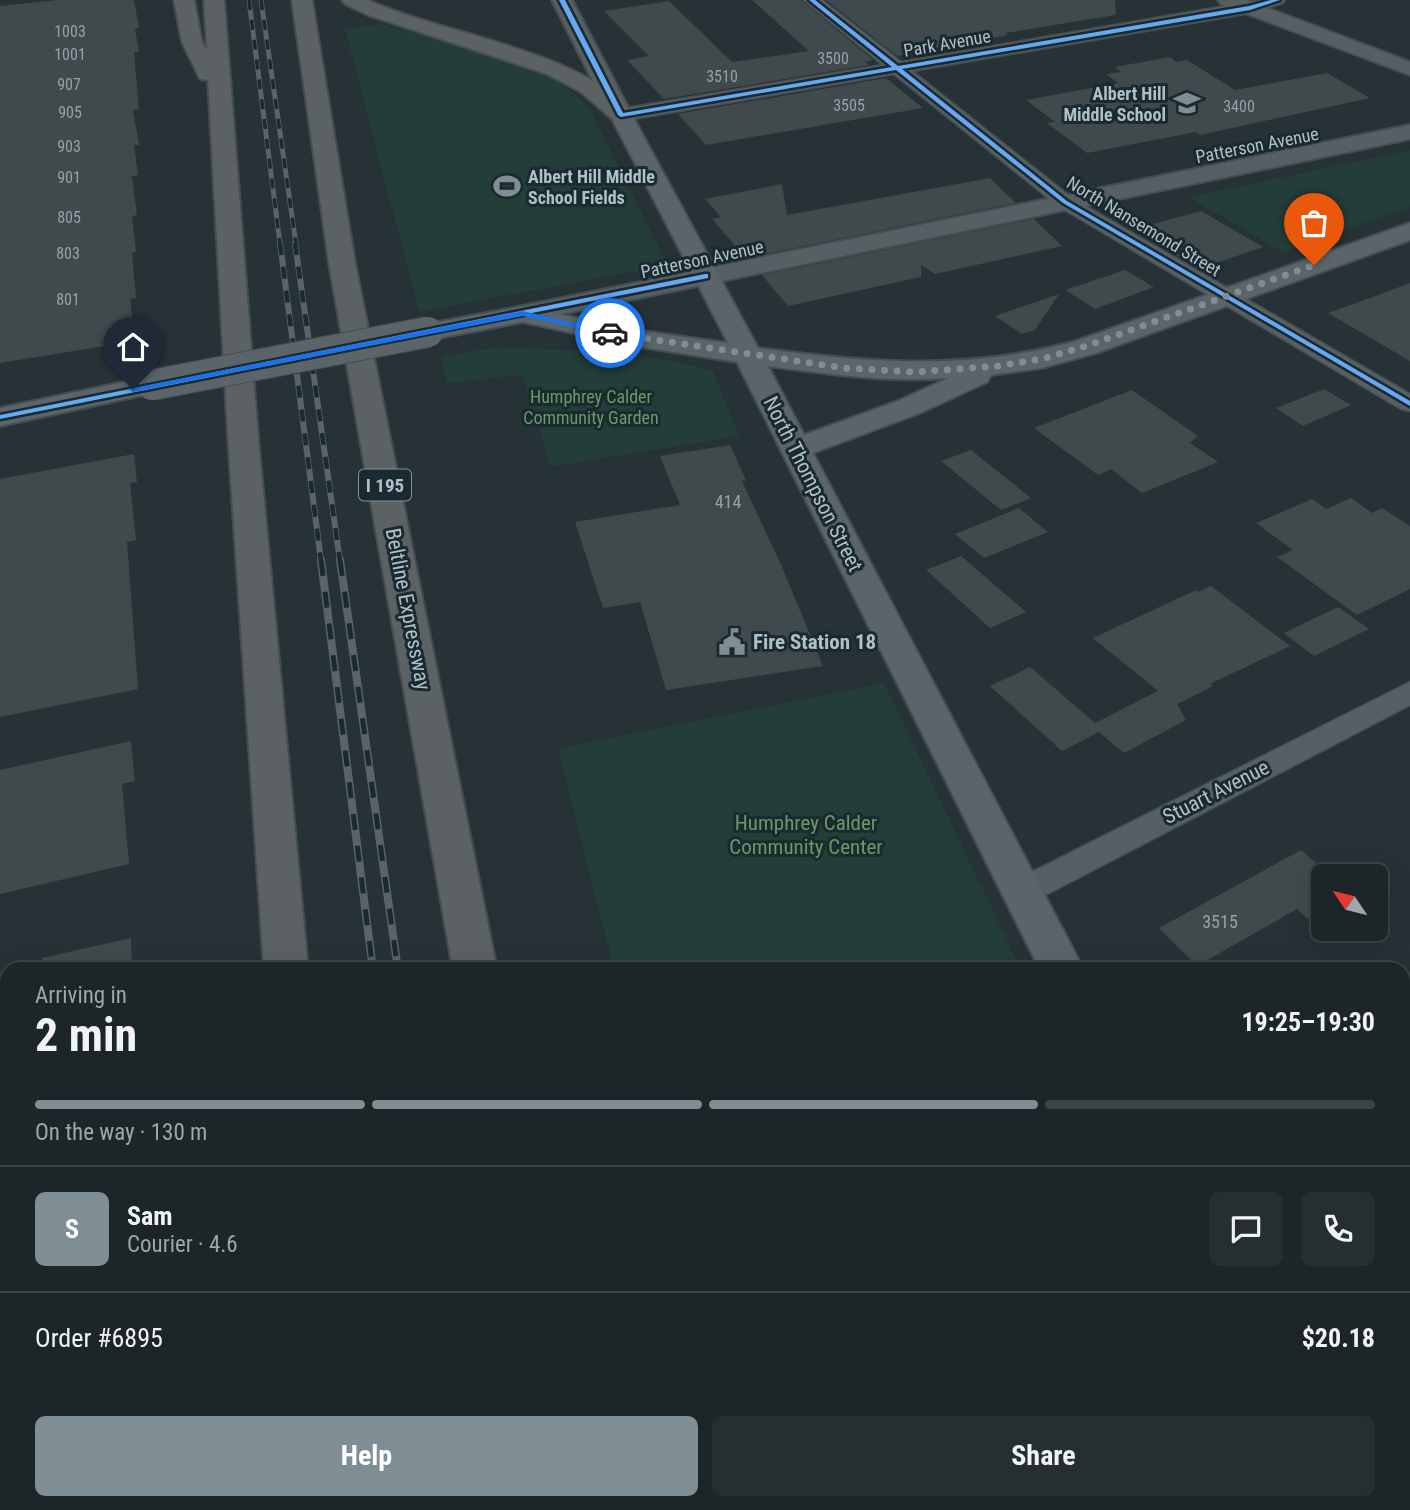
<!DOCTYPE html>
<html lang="en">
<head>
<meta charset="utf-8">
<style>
  body { margin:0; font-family:"Roboto Condensed",sans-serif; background:#252e30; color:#f1f3f6; height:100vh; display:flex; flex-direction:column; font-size:26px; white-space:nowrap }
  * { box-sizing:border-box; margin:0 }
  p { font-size:23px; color:#a0a5a8 }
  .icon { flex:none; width:38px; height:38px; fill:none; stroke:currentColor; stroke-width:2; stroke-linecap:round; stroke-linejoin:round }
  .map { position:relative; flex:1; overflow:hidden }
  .side { position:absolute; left:0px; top:962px; width:1410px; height:548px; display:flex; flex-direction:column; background:#1c2628; border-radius:21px 21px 0 0; box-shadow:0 7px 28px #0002,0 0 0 2px #3a4345 }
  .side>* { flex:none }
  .needle { width:46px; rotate:305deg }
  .controls { position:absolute; left:1311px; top:864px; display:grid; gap:14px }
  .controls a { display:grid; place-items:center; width:77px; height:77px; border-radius:10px; background:#1c2628; box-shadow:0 7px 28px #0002,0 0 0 2px #3a4345; font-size:35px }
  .pin { position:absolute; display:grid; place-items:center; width:60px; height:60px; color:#fff; margin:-72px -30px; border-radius:50% 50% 50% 0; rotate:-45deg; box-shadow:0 0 7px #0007 }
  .pin .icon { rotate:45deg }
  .courier { position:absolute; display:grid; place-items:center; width:70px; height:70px; margin:-35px; border:5px solid #1a73e8; border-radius:50%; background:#fff; color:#222; box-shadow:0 2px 9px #0007 }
  .overview em { font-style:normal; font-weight:700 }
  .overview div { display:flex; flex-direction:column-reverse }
  .overview { display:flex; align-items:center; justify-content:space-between; height:119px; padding:0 35px }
  h1 { font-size:46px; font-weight:700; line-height:52px }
  .bar { display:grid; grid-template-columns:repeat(4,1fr); gap:10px 7px; align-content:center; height:84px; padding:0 35px }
  .bar i { height:9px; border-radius:5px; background:#3a4345 }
  .bar .active { background:#7f8e95 }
  .bar p { grid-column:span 4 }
  .line { display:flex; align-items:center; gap:18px; padding:0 35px; border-top:2px solid #3a4345 }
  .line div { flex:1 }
  .round { display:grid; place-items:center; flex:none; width:74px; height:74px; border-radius:10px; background:#252e30 }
  .button { display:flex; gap:14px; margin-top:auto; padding:14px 35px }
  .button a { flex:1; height:80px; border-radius:10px; background:#7f8e95; color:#fff; font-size:28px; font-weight:700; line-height:80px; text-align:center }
  .button a+a { background:#252e30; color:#f1f3f6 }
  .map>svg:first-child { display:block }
  .green { fill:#233d38 }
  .building { fill:#404a4d }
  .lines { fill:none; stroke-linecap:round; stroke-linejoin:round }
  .minor-casing { stroke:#444d50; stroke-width:3 }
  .tertiary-casing { stroke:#444d50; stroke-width:4 }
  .secondary-casing { stroke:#444d50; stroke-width:4 }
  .motorway-casing { stroke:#434d51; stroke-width:4 }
  .minor { fill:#566064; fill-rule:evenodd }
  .tertiary { fill:#566064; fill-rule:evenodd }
  .secondary { fill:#5a6469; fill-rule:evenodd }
  .motorway { fill:#5c6263; fill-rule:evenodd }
  .rail-far3-casing { stroke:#5a6368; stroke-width:5 }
  .rail-far2-casing { stroke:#5a6368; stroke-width:6 }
  .rail-far1-casing { stroke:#5a6368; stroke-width:8 }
  .rail-casing { stroke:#5a6368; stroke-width:10 }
  .rail-far3 { stroke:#1a2a30; stroke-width:3.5; stroke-dasharray:10; stroke-linecap:butt }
  .rail-far2 { stroke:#1a2a30; stroke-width:4.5; stroke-dasharray:12; stroke-linecap:butt }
  .rail-far1 { stroke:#1a2a30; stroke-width:5; stroke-dasharray:16; stroke-linecap:butt }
  .rail { stroke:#1a2a30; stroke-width:7; stroke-dasharray:20; stroke-linecap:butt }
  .secondary-bridge-casing { stroke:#444d50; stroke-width:32; stroke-linecap:butt }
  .secondary-bridge { stroke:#5a6469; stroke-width:30 }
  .cycleway-casing { stroke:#1a2a30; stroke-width:5 }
  .cycleway { fill:#66a8f1; fill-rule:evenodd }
  .route { fill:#1a73e8 }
  .done { stroke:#7f8e95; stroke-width:7; stroke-dasharray:0 12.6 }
  .labels { text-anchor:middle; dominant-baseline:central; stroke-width:6; stroke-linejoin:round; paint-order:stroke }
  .far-number-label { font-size:16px; fill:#93a2a9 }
  .far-street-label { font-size:18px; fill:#afc0c8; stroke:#1a2a30 }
  .far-poi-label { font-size:18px; font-weight:bold; fill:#afc0c8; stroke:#1a2a30; text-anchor:end }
  .far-park-label { font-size:18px; fill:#699a65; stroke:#1a2a30 }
  .number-label { font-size:18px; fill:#93a2a9 }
  .shield { fill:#1a2a30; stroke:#82939a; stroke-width:2 }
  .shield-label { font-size:19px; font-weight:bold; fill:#afc0c8 }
  .street-label { font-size:21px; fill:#afc0c8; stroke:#1a2a30 }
  .poi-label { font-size:21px; font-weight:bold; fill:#afc0c8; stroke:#1a2a30; text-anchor:start }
  .park-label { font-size:21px; fill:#699a65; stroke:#1a2a30 }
</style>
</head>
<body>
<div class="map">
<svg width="1410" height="1510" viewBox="0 0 1410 1510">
  <rect width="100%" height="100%" fill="#263236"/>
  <g class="green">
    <path d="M 383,24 C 434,39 504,53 550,77 C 565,84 577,96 589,107 L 668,265 L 419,312 L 345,29 Z"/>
    <path d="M 1410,150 L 1410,207 L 1283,252 L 1188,197 Z"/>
    <path d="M 498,347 C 572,351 641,350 713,371 L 739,436 L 550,467 L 535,412 L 521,375 L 447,383 L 441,357 Z"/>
    <path d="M 884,683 L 1021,969 L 614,969 L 558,748 Z"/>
    <path d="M 748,1503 L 1278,1503 L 1281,1510 L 750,1510 Z"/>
  </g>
  <g class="building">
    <path d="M 58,0 L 134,0 L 139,28 L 135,29 L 139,52 L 134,52 L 139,110 L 133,110 L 139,145 L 134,145 L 138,175 L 132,176 L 137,215 L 132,216 L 136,252 L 132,253 L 136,298 L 130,299 L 135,341 L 0,363 L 0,6 Z"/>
    <path d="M 752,0 L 801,0 L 873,60 L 865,62 L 869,65 L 664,99 L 627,60 L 649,56 L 604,11 L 669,1 L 732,62 L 809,51 Z"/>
    <path d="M 826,0 L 1115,0 L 1116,15 L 1006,33 L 1008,35 L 897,56 Z"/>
    <path d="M 1170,57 L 1176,62 L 1187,60 L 1235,90 L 1327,73 L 1370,98 L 1200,135 L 1196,132 L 1087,153 L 1047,123 L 1055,122 L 1026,100 L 1118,83 L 1106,74 L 1121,72 L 1115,67 Z"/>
    <path d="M 886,78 L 923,108 L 706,145 L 678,114 Z"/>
    <path d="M 990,178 L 1016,203 L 746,258 L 712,219 L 721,217 L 705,199 L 782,184 L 787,215 Z"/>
    <path d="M 1201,211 L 1263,247 L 1199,269 L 1159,245 L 1153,224 Z"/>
    <path d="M 1034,219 L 1062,246 L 935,274 L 921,265 L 921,277 L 788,306 L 762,275 Z"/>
    <path d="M 1125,270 L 1154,287 L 1095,309 L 1065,290 Z"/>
    <path d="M 1410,283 L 1410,361 L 1328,313 L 1381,294 Z"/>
    <path d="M 1059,294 L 1035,330 L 1022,334 L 995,316 Z"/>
    <path d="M 1324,389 L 1351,405 L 1303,426 L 1276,408 Z"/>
    <path d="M 1132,390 L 1198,436 L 1190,443 L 1218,462 L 1142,493 L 1111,469 L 1098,475 L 1034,428 Z"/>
    <path d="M 730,445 L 746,480 L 742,481 L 782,567 L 823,666 L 666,690 L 640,602 L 603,608 L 575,522 L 680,505 L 660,456 Z"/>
    <path d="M 971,450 L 1031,498 L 1001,510 L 941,461 Z"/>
    <path d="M 134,454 L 137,482 L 130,483 L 136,540 L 127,542 L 138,689 L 0,717 L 0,479 Z"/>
    <path d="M 1351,498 L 1372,513 L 1382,508 L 1410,526 L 1410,589 L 1357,615 L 1277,557 L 1293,550 L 1256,523 L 1312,499 L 1326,509 Z"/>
    <path d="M 1019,508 L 1048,532 L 984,558 L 955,534 Z"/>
    <path d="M 961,556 L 1026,612 L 990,628 L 926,570 Z"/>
    <path d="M 1211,586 L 1290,646 L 1210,684 L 1213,686 L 1177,704 L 1186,720 L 1124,753 L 1099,732 L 1062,751 L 990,686 L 1030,667 L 1095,723 L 1158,691 L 1093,638 L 1196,590 L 1198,592 Z"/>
    <path d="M 1338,607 L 1369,629 L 1314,656 L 1284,633 Z"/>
    <path d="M 131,741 L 135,781 L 122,784 L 129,864 L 0,894 L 0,770 Z"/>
    <path d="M 1301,850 L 1323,869 L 1323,933 L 1297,909 L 1197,966 L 1159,928 Z"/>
    <path d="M 131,938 L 132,970 L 43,970 L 42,958 Z"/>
  </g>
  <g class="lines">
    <defs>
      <g id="minor">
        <path d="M 804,0 L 822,0 L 901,62 L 1260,0 L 1285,0 L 1283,3 L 1250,13 L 912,71 L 1072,198 L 1410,394 L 1410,411 L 1401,409 L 1058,206 L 894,74 L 621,121 L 612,115 L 621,109 L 883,65 Z"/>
        <path d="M 1410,682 L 1410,705 L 1034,901 L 1022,905 L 1010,901 L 1005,892 L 1010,883 Z"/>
      </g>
      <g id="tertiary">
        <path d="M 552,0 L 572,0 L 632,115 L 629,120 L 613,120 L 610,115 Z"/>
        <path d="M 1218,0 L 1246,0 L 1410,62 L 1410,75 L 1221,4 Z"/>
        <path d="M 1410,125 L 1410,139 L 523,322 L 513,320 L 509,314 L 513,308 L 523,306 Z"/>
      </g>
      <g id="secondary">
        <path d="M 621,108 L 629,110 L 632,115 L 758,348 C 870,363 966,371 1076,341 L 1410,223 L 1410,240 L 1096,353 L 1042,368 L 991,375 L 987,382 L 920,413 L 813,453 L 1084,970 L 1040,970 L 737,362 L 628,345 L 523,322 L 428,340 L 418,338 L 414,332 L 418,326 L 428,324 L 523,306 L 628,329 L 728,343 L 610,115 L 613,110 ZM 768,366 C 828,374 887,383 948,378 L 898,401 L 804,435 Z"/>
        <path d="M 152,376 L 162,379 L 167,385 L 162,391 L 0,426 L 0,408 Z"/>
        <path d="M 1312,1503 L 1370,1503 L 1373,1510 L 1314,1510 Z"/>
      </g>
      <g id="motorway">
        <path d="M 174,0 L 194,0 L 202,42 L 207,50 L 204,0 L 224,0 L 258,437 L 308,970 L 264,970 L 228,437 L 208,80 L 200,79 L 182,42 Z"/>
        <path d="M 292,0 L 312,0 L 355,263 L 497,970 L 453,970 L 329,263 Z"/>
        <path d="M 342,0 L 368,0 C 438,33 589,52 632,115 L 629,120 L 613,120 L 581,92 L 547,74 L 368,15 L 345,4 Z"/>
        <path d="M 301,1503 L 358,1503 L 359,1510 L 301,1510 Z"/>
        <path d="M 547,1503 L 604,1503 L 605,1510 L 547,1510 Z"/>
      </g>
    </defs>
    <use href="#minor" class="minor-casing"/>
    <use href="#tertiary" class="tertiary-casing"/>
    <use href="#secondary" class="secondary-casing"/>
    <use href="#motorway" class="motorway-casing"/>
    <use href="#minor" class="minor"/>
    <use href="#tertiary" class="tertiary"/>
    <use href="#secondary" class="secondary"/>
    <use href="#motorway" class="motorway"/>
    <defs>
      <g id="rail-far3">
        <path d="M 249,0 L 280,244"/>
        <path d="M 261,0 L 296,244"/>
      </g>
      <g id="rail-far2">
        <path d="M 280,243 L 321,561"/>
        <path d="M 295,243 L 340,561"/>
      </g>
      <g id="rail-far1">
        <path d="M 321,560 L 373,970"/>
        <path d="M 340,560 L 398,970"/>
      </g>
      <g id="rail">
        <path d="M 440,1503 L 441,1510"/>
        <path d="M 474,1503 L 475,1510"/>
      </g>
    </defs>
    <use href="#rail-far3" class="rail-far3-casing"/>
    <use href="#rail-far2" class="rail-far2-casing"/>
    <use href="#rail-far1" class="rail-far1-casing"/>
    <use href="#rail" class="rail-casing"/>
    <use href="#rail-far3" class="rail-far3"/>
    <use href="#rail-far2" class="rail-far2"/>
    <use href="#rail-far1" class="rail-far1"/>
    <use href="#rail" class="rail"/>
    <defs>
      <path id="secondary-bridge" d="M 152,385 L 428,332"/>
    </defs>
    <use href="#secondary-bridge" class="secondary-bridge-casing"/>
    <use href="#secondary-bridge" class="secondary-bridge"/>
    <defs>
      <g id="cycleway">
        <path d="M 559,0 L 565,0 L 623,113 L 892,67 L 809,0 L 815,0 L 898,66 L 1249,6 L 1271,0 L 1280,0 L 1250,10 L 902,69 L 1067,201 L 1410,401 L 1410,406 L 1063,203 L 896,70 L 621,117 L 618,115 Z"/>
        <path d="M 705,274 L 708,274 L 708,278 L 0,419 L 0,415 Z"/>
      </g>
    </defs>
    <use href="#cycleway" class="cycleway-casing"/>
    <use href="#cycleway" class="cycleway"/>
  </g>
  <path class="route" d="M 523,311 L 614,333 L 610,335 L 523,316 L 133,392 L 128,389 Z"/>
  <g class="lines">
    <path class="done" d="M 610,333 L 844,368 L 916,372 L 998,366 L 1042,359 L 1086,346 L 1314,265"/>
  </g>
  <defs>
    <symbol id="school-bare" viewBox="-9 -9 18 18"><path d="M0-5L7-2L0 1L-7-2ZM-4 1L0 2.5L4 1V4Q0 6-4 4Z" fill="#7f8e95" stroke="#1a2a30" stroke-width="2.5" paint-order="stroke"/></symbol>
    <symbol id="stadium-bare" viewBox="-9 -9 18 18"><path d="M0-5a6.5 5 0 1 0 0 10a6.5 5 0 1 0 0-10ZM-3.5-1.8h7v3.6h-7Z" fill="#7f8e95" stroke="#1a2a30" stroke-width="2.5" paint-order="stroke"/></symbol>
    <symbol id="civic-bare" viewBox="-9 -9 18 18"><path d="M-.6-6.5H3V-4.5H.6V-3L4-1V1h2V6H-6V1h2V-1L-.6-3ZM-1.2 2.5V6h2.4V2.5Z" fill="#7f8e95" stroke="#1a2a30" stroke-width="2.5" paint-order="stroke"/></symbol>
  </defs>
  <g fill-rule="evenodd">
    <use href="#school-bare" x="1168" y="84" width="38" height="38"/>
    <use href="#stadium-bare" x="488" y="167" width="38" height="38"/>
    <use href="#civic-bare" x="713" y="623" width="38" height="38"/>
  </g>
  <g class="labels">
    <g class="far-number-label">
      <text x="70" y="31">1003</text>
      <text x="70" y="54">1001</text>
      <text x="833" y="58">3500</text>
      <text x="722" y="76">3510</text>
      <text x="69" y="84">907</text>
      <text x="849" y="105">3505</text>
      <text x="1239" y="106">3400</text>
      <text x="70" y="112">905</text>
      <text x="69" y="146">903</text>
      <text x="69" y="177">901</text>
      <text x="69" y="217">805</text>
      <text x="68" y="253">803</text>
      <text x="68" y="299">801</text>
    </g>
    <g class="far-street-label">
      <text transform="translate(947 43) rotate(-10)">Park Avenue</text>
      <text transform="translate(1257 145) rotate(-11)">Patterson Avenue</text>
      <text transform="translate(1144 226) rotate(31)">North Nansemond Street</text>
      <text transform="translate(702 259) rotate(-12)">Patterson Avenue</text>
    </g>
    <g class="far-poi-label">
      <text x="1166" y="93">Albert Hill<tspan x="1166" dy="21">Middle School</tspan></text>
      <text x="528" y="176" text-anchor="start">Albert Hill Middle<tspan x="528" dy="21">School Fields</tspan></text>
    </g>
    <g class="far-park-label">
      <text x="591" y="396">Humphrey Calder<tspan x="591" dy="21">Community Garden</tspan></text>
    </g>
    <g class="number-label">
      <text x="728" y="501">414</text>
      <text x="1220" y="921">3515</text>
    </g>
    <rect class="shield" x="359" y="469.5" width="52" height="31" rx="5"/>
    <g class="shield-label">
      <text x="385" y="485">I 195</text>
    </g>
    <g class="street-label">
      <text transform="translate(813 484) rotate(63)">North Thompson Street</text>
      <text transform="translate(408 609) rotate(79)">Beltline Expressway</text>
      <text transform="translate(1216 792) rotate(-27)">Stuart Avenue</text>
    </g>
    <g class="poi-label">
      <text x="753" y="642">Fire Station 18</text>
    </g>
    <g class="park-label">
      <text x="806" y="823">Humphrey Calder<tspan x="806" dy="24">Community Center</tspan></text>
    </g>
  </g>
</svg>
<div class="controls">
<a><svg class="needle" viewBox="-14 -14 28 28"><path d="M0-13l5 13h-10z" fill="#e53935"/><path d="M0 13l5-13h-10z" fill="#a0a5a8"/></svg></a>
</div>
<div class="pin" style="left:1314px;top:265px;background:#ea580c"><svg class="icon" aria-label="bag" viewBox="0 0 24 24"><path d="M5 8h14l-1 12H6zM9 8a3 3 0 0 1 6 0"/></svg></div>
<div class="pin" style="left:133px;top:389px;background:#1f2937"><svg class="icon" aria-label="home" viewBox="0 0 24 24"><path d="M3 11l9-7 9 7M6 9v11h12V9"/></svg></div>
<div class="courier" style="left:610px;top:333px"><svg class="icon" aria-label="car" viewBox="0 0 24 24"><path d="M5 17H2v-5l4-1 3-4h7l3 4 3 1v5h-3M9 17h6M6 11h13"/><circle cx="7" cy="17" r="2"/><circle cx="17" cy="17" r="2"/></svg></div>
<section class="side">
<div class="overview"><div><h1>2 min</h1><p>Arriving in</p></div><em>19:25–19:30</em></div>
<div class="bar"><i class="active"></i><i class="active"></i><i class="active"></i><i></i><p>On the way · 130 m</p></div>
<div class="line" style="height:126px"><b class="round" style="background:#7f8e95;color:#fff">S</b><div><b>Sam</b><p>Courier · 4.6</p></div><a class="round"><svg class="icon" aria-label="chat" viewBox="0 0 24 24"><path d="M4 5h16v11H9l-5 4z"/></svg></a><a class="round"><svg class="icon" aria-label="phone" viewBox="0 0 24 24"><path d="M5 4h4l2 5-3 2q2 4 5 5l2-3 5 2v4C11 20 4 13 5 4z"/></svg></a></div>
<div class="line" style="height:91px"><div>Order #6895</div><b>$20.18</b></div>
<div class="button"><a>Help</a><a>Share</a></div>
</section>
</div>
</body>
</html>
